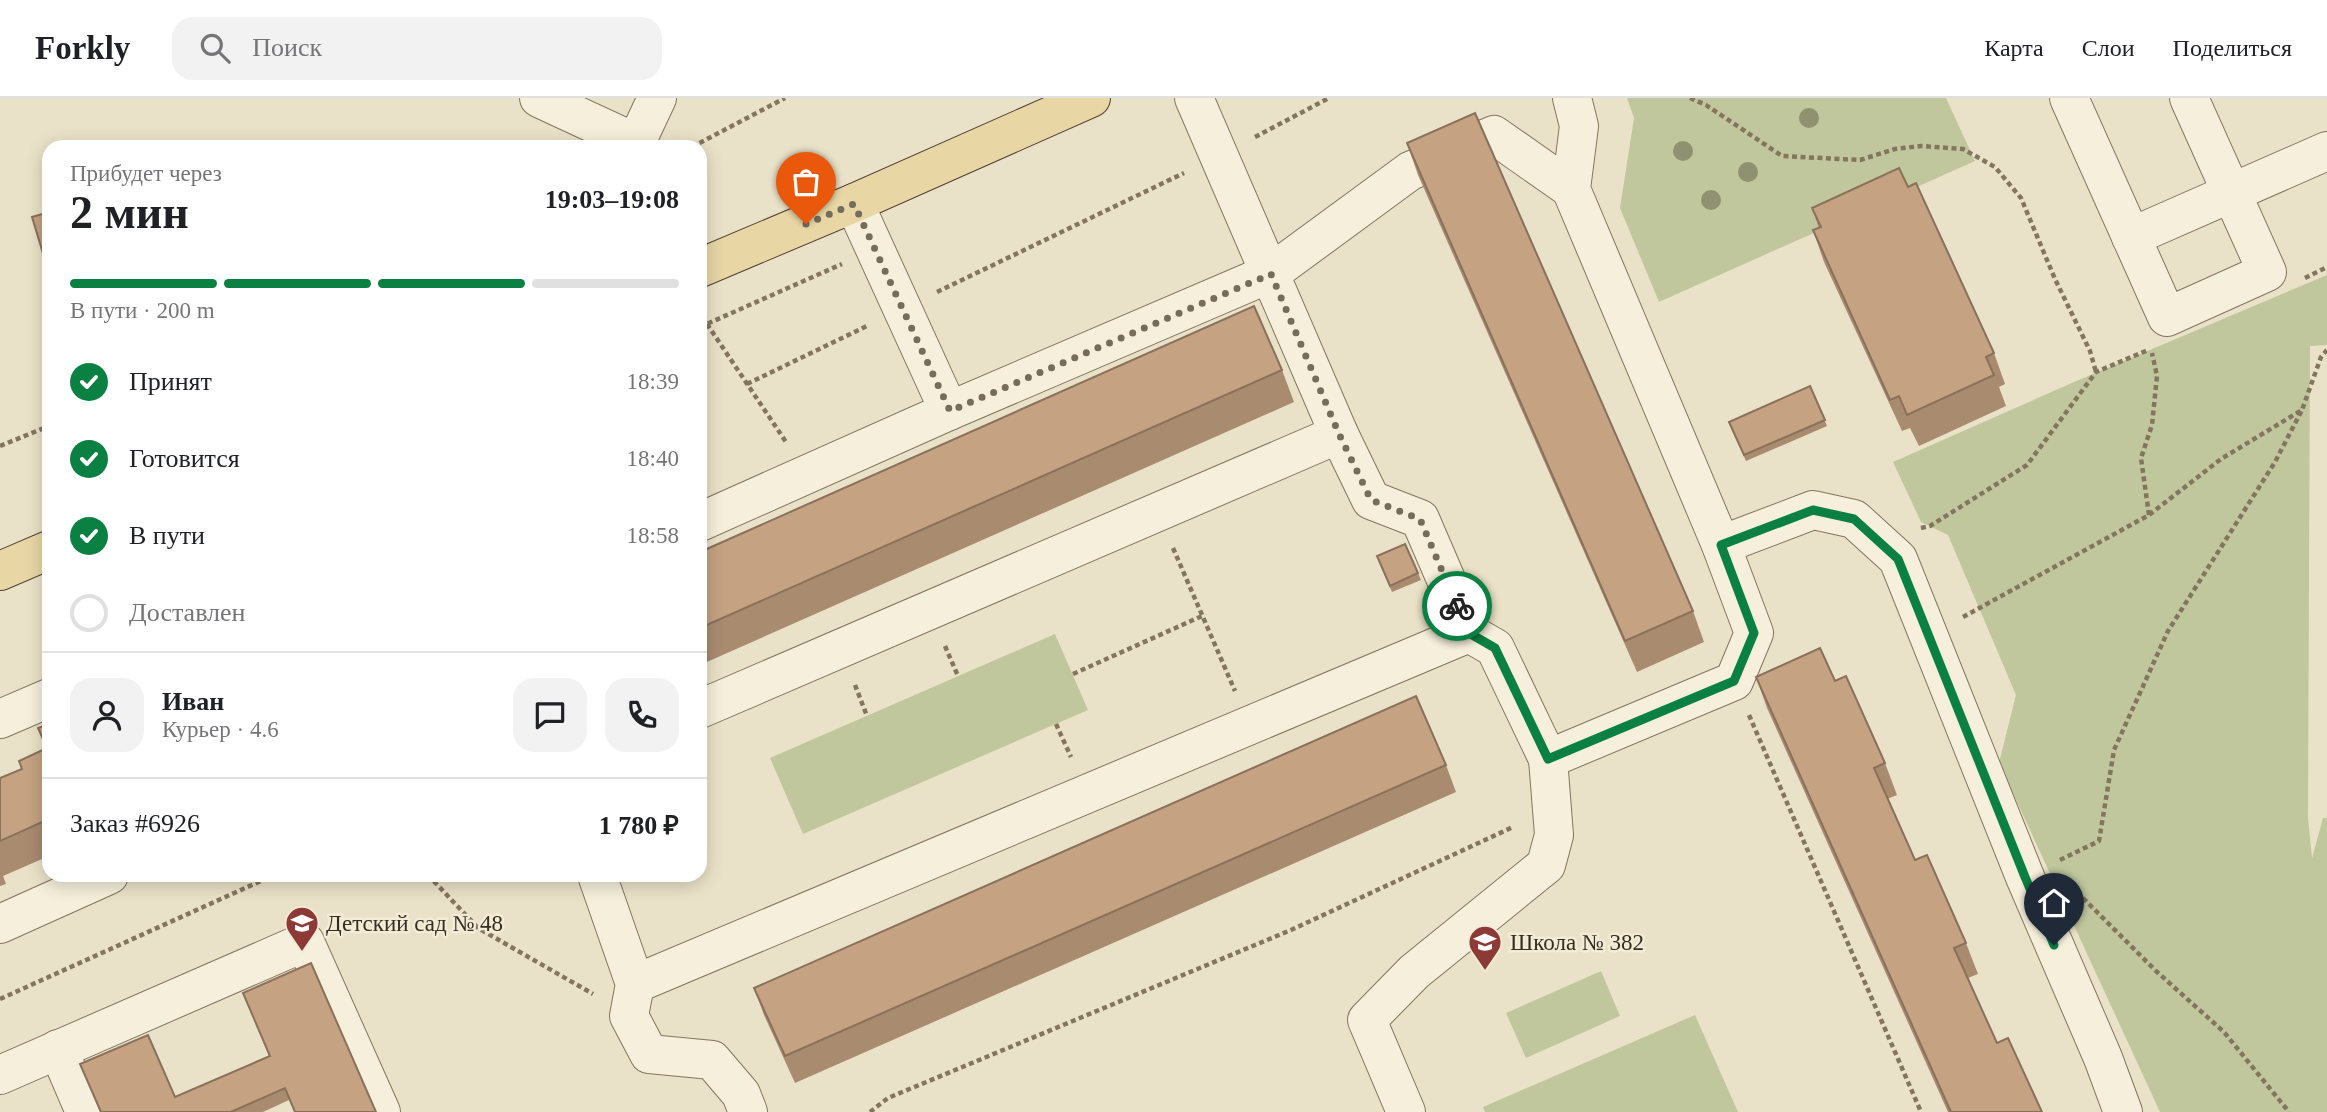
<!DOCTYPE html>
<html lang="ru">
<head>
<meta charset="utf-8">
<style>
  body { margin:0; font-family:"Times New Roman",serif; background:#f2f2f2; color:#202124; height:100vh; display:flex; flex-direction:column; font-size:26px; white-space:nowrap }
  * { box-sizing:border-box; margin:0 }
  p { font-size:23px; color:#757577 }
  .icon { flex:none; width:38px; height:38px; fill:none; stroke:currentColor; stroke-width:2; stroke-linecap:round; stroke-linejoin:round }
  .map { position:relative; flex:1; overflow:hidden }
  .sheet { position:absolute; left:42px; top:42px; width:665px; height:742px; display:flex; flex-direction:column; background:#fff; border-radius:21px; box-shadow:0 4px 18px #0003 }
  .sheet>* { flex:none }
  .pin { position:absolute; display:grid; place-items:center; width:60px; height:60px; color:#fff; margin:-72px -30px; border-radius:50% 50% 50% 0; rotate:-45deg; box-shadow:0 0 7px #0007 }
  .pin .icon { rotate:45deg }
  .courier { position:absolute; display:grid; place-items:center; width:70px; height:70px; margin:-35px; border:5px solid #0b8043; border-radius:50%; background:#fff; color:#222; box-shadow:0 2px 9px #0007 }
  .headline em { font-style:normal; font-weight:600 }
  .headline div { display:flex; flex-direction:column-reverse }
  .headline { display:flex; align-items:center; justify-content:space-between; height:119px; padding:0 28px }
  h1 { font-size:46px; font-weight:600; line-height:52px }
  .bar { display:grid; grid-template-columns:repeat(4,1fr); gap:10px 7px; align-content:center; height:84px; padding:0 28px }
  .bar i { height:9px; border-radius:5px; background:#e0e0e0 }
  .bar .current { background:#0b8043 }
  .bar p { grid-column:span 4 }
  .line { display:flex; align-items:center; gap:18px; padding:0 28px; border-top:2px solid #e0e0e0 }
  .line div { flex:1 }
  .round { display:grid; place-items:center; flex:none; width:74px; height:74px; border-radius:21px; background:#f2f2f2 }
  ol { padding:0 28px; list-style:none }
  li { display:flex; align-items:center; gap:21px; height:77px }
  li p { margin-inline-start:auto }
  li .icon { padding:7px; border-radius:50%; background:#0b8043; color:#fff; stroke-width:4 }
  li:last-child { color:#757577 }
  li i { width:38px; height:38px; border:4px solid #e0e0e0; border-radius:50% }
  header { display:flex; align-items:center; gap:42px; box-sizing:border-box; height:98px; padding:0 35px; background:#fff; border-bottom:2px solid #e0e0e0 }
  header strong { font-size:33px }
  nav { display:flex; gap:38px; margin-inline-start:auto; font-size:24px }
  .search { width:490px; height:63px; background:#f2f2f2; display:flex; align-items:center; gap:18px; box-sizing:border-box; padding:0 24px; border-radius:21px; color:#757577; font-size:26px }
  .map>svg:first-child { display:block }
  .green { fill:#c0c79d }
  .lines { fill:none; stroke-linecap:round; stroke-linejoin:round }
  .minor-casing { stroke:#84755f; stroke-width:40 }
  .major-casing { stroke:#534333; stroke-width:40 }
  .path { stroke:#84755f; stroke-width:4.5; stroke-dasharray:5 3.5; stroke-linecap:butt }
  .minor { stroke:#f5efdb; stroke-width:38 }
  .major { stroke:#e8d7a5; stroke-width:38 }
  .tree { fill:#8f9271 }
  .wall { fill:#a98b70 }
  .building { fill:#c4a282; stroke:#89715b; stroke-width:2 }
  .done { stroke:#756c5b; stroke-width:7; stroke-dasharray:0 12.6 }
  .route { stroke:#0b8043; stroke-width:9 }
  .labels { text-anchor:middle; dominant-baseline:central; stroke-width:5; stroke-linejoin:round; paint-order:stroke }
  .poi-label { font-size:23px; fill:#362d21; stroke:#f2ecd7; text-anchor:start }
</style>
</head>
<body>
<header>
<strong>Forkly</strong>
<div class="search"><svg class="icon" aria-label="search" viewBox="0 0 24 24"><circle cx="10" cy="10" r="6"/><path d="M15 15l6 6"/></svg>Поиск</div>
<nav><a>Карта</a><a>Слои</a><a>Поделиться</a></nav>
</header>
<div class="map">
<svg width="2327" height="1014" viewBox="0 0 2327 1014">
  <rect width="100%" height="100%" fill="#eae2c8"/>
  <g class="green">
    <path d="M 1627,0 L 1946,0 L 1975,63 L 1659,204 L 1620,110 L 1634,20 Z"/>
    <path d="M 2327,177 L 2327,247 L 2310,248 L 2308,720 L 2312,760 L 2323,720 L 2327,720 L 2327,1014 L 2160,1014 L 1999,665 L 2016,597 L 1948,437 L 1921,424 L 1893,364 L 2074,284 Z"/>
    <path d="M 1055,536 L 1088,612 L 803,736 L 770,660 Z"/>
    <path d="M 1601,873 L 1620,918 L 1526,960 L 1506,915 Z"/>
    <path d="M 1695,917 L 1738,1014 L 1485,1014 L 1483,1009 Z"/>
  </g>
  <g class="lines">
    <defs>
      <g id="minor">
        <path d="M 539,0 L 636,45"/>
        <path d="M 2069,0 L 2167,219 L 2267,174 L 2189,0"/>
        <path d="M 634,49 L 657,0"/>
        <path d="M 854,105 L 949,313"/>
        <path d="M 2131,139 L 2327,53"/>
        <path d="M 700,424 L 949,313 L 1271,175 L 1410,73 L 1494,37 L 1571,91"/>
        <path d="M 1721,447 L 1813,412 L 1854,421 L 1898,461 L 2025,779 L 2103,960 L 2123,1014"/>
        <path d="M 1469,535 L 1495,550 L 1548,661 L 1734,583 L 1754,535 L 1721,447 L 1571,91 L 1579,28 L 1572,0"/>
        <path d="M 700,611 L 1339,336"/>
        <path d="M 0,621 L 49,600"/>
        <path d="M 597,777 L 635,886 L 629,918 L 649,956 L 712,962 L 741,996 L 748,1014"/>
        <path d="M 0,826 L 109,777"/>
        <path d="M 635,886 L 1469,535 L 1420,421 L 1371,402 L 1339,336 L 1194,0"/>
        <path d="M 58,951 L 85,1014"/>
        <path d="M 0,977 L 305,844 L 381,1014"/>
        <path d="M 1406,1014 L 1367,922 L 1414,874 L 1546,767 L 1554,737 L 1548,661"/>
      </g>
      <g id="major">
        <path d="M 700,170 L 854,105 L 1091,0"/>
        <path d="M 0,473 L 49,452"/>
      </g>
    </defs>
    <use href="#minor" class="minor-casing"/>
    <use href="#major" class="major-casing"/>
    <g class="path">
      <path d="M 1690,0 L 1706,7 L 1782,58 L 1860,62 L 1895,51 L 1921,48 L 1963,51 L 1995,69 L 2021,100 L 2055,181 L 2090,253 L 2096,274"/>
      <path d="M 1255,39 L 1329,0"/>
      <path d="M 692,49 L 785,0"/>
      <path d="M 2305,180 L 2327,169"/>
      <path d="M 937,194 L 1184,75"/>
      <path d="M 707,226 L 786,344"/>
      <path d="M 700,229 L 842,166"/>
      <path d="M 747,286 L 869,227"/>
      <path d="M 0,348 L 49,328"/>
      <path d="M 2149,417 L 2141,360 L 2152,327 L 2157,278 L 2152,255"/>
      <path d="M 1921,430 L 1930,428 L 2027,367 L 2096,274 L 2148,252"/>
      <path d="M 1173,450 L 1235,593"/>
      <path d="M 1963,519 L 2149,417 L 2221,361 L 2302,312 L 2321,259 L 2327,252"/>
      <path d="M 945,548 L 958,578"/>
      <path d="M 1073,576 L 1202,518"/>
      <path d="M 855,587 L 867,618"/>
      <path d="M 1749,617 L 1921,1014"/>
      <path d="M 1056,626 L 1071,659"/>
      <path d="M 2060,762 L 2099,743 L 2114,652 L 2168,533 L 2275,364 L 2302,312"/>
      <path d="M 428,777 L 478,830 L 593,896"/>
      <path d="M 2077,794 L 2156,873 L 2224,934 L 2289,1014"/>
      <path d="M 0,901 L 274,777"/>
      <path d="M 870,1014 L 888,1000 L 1291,832 L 1513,729"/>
    </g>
    <use href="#minor" class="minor"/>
    <use href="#major" class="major"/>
  </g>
  <g class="tree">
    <circle cx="1809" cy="20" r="10"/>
    <circle cx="1683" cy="53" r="10"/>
    <circle cx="1748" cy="74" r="10"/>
    <circle cx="1711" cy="102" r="10"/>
  </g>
  <g class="wall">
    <path d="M 1407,45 L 1693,513 L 1704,544 L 1637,574 L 1418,77 Z"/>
    <path d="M 1908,89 L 1994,255 L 2005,286 L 1999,289 L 2006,308 L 1919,348 L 1910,330 L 1902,333 L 1824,164 L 1813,132 L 1819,130 L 1812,110 Z"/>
    <path d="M 49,114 L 49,173 L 45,162 Z"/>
    <path d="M 1282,272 L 1294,304 L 700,567 L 700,454 Z"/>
    <path d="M 1810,288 L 1827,328 L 1746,363 L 1731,330 Z"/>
    <path d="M 1377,458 L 1418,475 L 1421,482 L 1392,494 Z"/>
    <path d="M 1756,579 L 1835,583 L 1885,665 L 1897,697 L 1887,701 L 1915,762 L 1966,845 L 1978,876 L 1968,880 L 1997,945 L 2042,1014 L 1948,1014 L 1767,610 Z"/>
    <path d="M 49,626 L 49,758 L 3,778 L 6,786 L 0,788 L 0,680 L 22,671 L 46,651 L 38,630 Z"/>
    <path d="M 1446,667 L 1456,694 L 795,985 L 764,917 L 754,890 Z"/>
    <path d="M 243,895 L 376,1014 L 295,1014 L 289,1002 L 263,1014 L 100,1014 L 80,966 L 175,999 L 269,958 Z"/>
  </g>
  <g class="building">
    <path d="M 1475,15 L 1693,513 L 1625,543 L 1407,45 Z"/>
    <path d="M 1899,70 L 1908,89 L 1916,85 L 1994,255 L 1986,259 L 1994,277 L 1907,317 L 1899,298 L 1890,302 L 1813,132 L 1821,129 L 1812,110 Z"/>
    <path d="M 49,114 L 49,160 L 45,162 L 32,119 Z"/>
    <path d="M 1254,208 L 1282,272 L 700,530 L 700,454 Z"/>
    <path d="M 1810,288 L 1825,322 L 1744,357 L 1729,324 Z"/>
    <path d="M 1405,446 L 1418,475 L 1390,488 L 1377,458 Z"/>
    <path d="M 1820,550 L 1835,583 L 1846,578 L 1885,665 L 1874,670 L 1915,762 L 1927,757 L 1966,845 L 1954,850 L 1997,945 L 2008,940 L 2042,1014 L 1951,1014 L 1756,579 Z"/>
    <path d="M 1416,598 L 1446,667 L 785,958 L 754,890 Z"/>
    <path d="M 49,626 L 49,721 L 0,743 L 0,680 L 22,671 L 19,663 L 47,650 L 38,630 Z"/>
    <path d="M 311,865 L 376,1014 L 295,1014 L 285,990 L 231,1014 L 101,1014 L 80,966 L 148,937 L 175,999 L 270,958 L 243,895 Z"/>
  </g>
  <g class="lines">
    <path class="done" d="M 806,126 L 854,106 L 950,313 L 1271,176 L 1339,336 L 1371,402 L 1420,421 L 1457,508"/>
    <path class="route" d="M 1457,508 L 1469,535 L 1495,550 L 1548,661 L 1734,583 L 1754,535 L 1721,447 L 1813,412 L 1854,421 L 1898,461 L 2025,779 L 2054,847"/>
  </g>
  <defs>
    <symbol id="school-pin" viewBox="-11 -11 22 30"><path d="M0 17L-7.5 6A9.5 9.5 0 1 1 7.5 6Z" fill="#8d3a36" stroke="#f2ecd7"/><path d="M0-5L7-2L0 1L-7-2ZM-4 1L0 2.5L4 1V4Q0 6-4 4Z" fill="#fff"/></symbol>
  </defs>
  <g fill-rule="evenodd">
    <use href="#school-pin" x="283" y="806" width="38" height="52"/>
    <use href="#school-pin" x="1466" y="825" width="38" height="52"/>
  </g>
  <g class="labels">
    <g class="poi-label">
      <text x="326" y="825">Детский сад № 48</text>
      <text x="1510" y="844">Школа № 382</text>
    </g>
  </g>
</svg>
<div class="pin" style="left:806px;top:126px;background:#ea580c"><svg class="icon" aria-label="bag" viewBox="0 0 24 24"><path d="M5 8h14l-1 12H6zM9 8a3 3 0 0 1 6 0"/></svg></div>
<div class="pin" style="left:2054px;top:847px;background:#1f2937"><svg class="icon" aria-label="home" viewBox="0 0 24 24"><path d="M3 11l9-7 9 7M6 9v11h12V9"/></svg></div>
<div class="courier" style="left:1457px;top:508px"><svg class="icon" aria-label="bike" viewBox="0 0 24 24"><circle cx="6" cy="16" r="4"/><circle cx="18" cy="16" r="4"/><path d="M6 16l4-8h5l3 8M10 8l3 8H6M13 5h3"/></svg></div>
<section class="sheet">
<div class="headline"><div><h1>2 мин</h1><p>Прибудет через</p></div><em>19:03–19:08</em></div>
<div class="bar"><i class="current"></i><i class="current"></i><i class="current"></i><i></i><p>В пути · 200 m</p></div>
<ol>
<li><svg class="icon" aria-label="check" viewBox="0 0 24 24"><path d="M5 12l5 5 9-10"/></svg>Принят<p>18:39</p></li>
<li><svg class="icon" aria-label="check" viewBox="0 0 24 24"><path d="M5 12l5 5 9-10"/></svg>Готовится<p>18:40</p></li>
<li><svg class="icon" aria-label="check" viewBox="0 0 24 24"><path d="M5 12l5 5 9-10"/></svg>В пути<p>18:58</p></li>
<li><i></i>Доставлен</li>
</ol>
<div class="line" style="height:126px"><a class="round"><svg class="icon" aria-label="person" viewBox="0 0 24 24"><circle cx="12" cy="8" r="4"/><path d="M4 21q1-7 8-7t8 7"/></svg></a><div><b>Иван</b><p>Курьер · 4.6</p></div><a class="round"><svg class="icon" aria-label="chat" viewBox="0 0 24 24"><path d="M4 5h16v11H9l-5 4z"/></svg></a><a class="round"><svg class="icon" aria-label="phone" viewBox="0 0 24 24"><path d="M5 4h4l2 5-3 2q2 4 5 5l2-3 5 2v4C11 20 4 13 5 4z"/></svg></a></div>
<div class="line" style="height:91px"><div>Заказ #6926</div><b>1 780 ₽</b></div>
</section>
</div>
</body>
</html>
